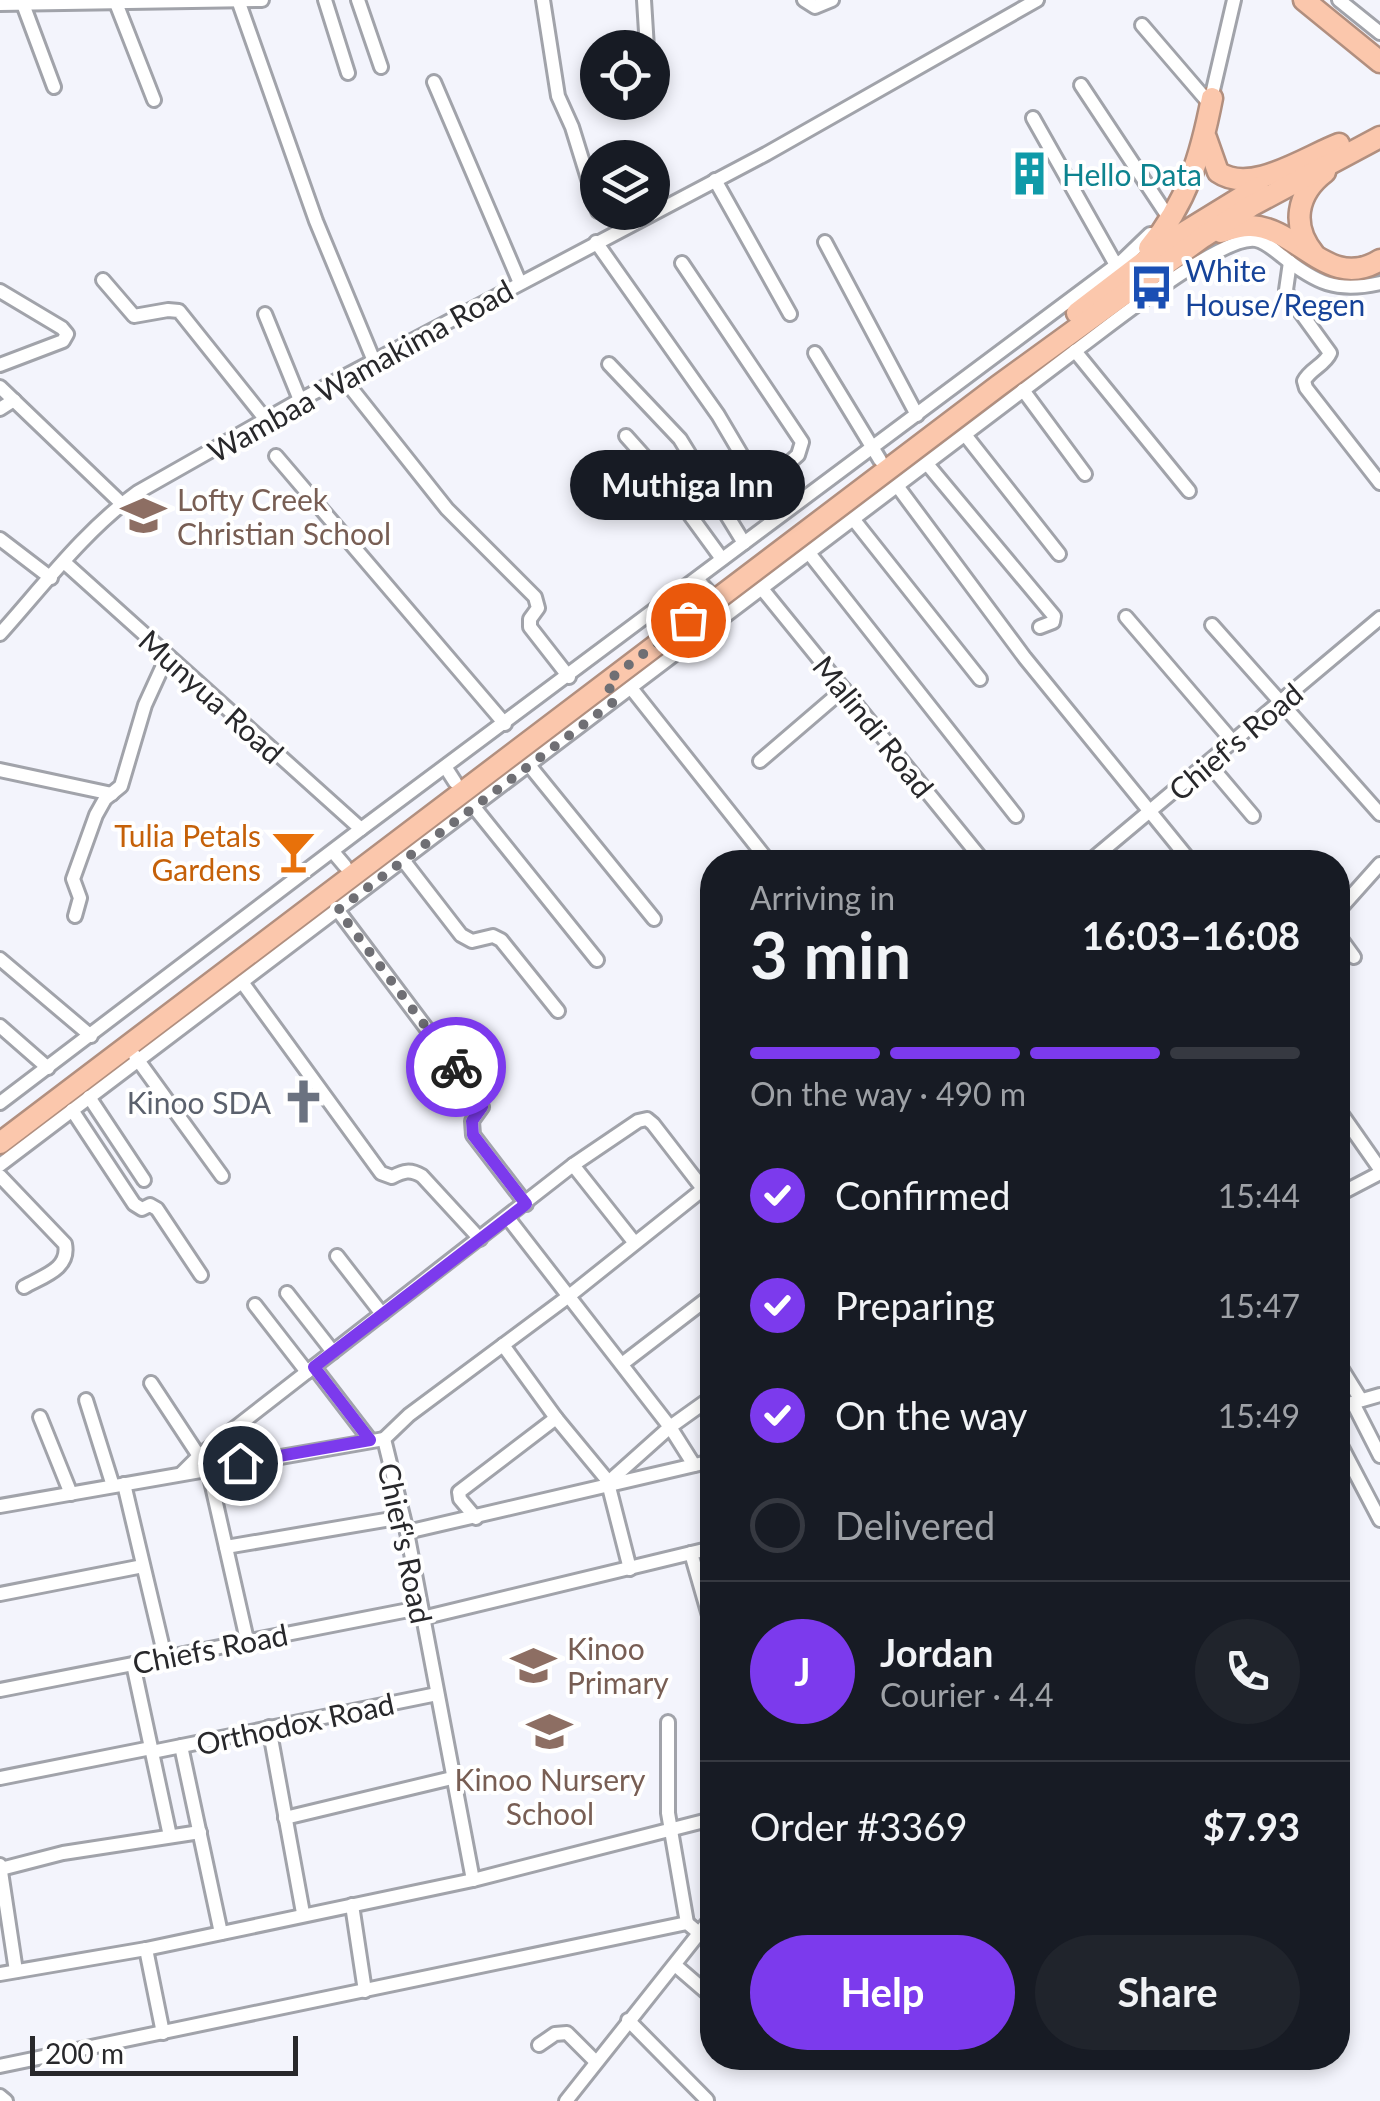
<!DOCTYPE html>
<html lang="en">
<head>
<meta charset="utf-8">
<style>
  body { margin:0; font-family:Lato,sans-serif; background:#20242c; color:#f1f3f6; height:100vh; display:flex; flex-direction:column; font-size:38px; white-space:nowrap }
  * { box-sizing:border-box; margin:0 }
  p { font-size:32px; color:#9ea1a6 }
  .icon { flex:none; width:55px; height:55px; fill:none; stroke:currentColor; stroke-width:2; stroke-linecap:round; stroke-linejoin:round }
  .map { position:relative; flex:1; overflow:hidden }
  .details { position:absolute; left:700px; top:850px; width:650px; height:1220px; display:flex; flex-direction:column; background:#171b24; border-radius:40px; box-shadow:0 5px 15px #0003 }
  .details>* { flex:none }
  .buttons { position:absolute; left:580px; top:30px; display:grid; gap:20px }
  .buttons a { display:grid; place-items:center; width:90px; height:90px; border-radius:50%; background:#171b24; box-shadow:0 5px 15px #0003; font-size:50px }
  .scale { position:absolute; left:30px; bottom:25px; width:268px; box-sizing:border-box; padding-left:10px; border:5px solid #28282b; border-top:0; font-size:28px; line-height:35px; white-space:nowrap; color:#28282b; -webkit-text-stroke:8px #fff; paint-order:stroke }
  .pin { position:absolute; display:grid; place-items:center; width:85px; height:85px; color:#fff; margin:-42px; border:5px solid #fff; border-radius:50%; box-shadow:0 2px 10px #0007 }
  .courier { position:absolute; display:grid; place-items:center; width:100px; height:100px; margin:-50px; border:8px solid #7c3aed; border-radius:50%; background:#fff; color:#222; box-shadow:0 2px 12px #0007 }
  .bubble { position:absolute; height:70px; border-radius:35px; background:#171b24; box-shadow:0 5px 15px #0003; font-size:32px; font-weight:700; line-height:70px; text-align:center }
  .summary em { font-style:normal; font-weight:700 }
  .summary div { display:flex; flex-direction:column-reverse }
  .summary { display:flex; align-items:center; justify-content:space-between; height:170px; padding:0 50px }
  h1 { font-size:65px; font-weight:700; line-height:75px }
  .bar { display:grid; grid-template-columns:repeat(4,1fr); gap:15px 10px; align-content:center; height:120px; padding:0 50px }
  .bar i { height:12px; border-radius:8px; background:#363941 }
  .bar .selected { background:#7c3aed }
  .bar p { grid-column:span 4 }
  .line { display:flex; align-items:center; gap:25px; padding:0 50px; border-top:2px solid #363941 }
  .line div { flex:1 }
  .round { display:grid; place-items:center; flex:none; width:105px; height:105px; border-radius:52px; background:#20242c }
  ol { padding:0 50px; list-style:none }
  li { display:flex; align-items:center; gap:30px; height:110px }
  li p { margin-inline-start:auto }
  li .icon { padding:10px; border-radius:50%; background:#7c3aed; color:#fff; stroke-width:4 }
  li:last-child { color:#9ea1a6 }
  li i { width:55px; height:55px; border:5px solid #363941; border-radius:50% }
  .action { display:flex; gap:20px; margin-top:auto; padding:20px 50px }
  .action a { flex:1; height:115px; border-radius:60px; background:#7c3aed; color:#fff; font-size:40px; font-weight:700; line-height:115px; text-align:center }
  .action a+a { background:#20242c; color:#f1f3f6 }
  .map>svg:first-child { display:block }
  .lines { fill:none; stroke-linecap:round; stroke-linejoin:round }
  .minor-casing { stroke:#a1a3aa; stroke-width:18 }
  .highway-casing { stroke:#b18f7f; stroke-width:25 }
  .minor { stroke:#fff; stroke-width:12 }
  .highway { stroke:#fbc7ac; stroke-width:20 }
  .done { stroke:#6f6f74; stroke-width:10; stroke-dasharray:0 18 }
  .route { stroke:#7c3aed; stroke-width:12 }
  .labels { text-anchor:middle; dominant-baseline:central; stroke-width:8; stroke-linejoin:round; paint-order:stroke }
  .culture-label { font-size:30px; fill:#0d838f; stroke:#fff; text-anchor:start }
  .transit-label { font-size:30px; fill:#164399; stroke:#fff; text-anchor:start }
  .street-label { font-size:30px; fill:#28282b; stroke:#fff }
  .education-label { font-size:30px; fill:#785e54; stroke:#fff; text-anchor:start }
  .food-label { font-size:30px; fill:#c56008; stroke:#fff; text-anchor:end }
  .worship-label { font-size:30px; fill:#5b616d; stroke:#fff; text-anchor:end }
</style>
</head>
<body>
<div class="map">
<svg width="1380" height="2101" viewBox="0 0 1380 2101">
  <rect width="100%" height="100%" fill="#f3f4fc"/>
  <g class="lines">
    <defs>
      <g id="minor">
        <path d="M 238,0 L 316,221 L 374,361"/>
        <path d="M 325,0 L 348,73"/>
        <path d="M 358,0 L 381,67"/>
        <path d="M 543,0 L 558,96 L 572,127 L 598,211"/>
        <path d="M 644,0 L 647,48"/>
        <path d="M 804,0 L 815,7 L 832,0"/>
        <path d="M 1339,0 L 1380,33"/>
        <path d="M 116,3 L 154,100"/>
        <path d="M 0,4 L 262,0"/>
        <path d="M 23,4 L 54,87"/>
        <path d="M 1142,25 L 1209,103"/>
        <path d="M 434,82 L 520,283"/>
        <path d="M 1081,85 L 1165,212"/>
        <path d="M 1210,103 L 1234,0"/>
        <path d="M 1033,118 L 1116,265"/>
        <path d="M 715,180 L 790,314"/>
        <path d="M 596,242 L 718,415 L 757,481"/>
        <path d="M 825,242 L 917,415"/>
        <path d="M 1290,262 L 1286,290 L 1288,295 L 1330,353 C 1325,365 1310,369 1304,381 L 1306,388 L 1380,483"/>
        <path d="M 682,263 L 802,442 L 798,455 L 790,462 L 719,501"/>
        <path d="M 103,280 L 134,316 L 168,310 L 179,311 L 266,420"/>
        <path d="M 0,291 L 62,328 L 67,334 L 63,341 L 0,365"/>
        <path d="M 265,314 L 300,400"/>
        <path d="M 1075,351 L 1189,491"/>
        <path d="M 815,353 L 880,460"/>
        <path d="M 609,364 L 680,439 L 744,543"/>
        <path d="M 343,378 L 447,509 L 535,597 L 538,608 L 530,619 L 530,627 L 569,677"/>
        <path d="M 0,387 L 122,504"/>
        <path d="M 1023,390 L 1085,474"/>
        <path d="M 0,409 L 14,400"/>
        <path d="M 626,436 L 660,474 L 722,559"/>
        <path d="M 966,436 L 1059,554"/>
        <path d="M 276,456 L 505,724"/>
        <path d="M 928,465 L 1054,616 L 1053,622 L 1040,627"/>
        <path d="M 898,487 L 1025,658 L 1191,862"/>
        <path d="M 854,520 L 980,679"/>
        <path d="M 0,539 L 51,578"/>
        <path d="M 809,553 L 1016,816"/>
        <path d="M 64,562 L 361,829"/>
        <path d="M 697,579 L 708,591"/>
        <path d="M 763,590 L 984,862"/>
        <path d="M 1126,617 L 1234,743"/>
        <path d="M 1212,625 L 1380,814"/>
        <path d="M 0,634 C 43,586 85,530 138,492 L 300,400 L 766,154 L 1037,0"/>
        <path d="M 631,688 L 769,862"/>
        <path d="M 760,761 L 844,689"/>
        <path d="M 1209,764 L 1253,816"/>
        <path d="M 529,765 L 654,919"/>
        <path d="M 446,768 L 455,782"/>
        <path d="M 0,770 L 112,794"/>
        <path d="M 474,807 L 597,960"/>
        <path d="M 334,853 L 345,866"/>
        <path d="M 403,860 L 461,935 L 472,941 L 493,936 L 501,940 L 558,1011"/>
        <path d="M 1089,862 L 1380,618"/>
        <path d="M 336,908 L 475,1093 L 482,1107 L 472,1121 L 473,1135 L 526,1204"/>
        <path d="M 1338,911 L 1380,864"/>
        <path d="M 75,916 L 80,898 L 73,879 L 96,815 L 105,799 L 121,786 L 145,705 L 161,670 L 170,658"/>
        <path d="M 1338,935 L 1354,957"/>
        <path d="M 0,959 L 91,1036"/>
        <path d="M 242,982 L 381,1173 L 392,1177 C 404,1171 410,1169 422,1176 L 480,1239"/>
        <path d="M 0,1026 L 48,1068"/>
        <path d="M 135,1056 L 222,1176"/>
        <path d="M 89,1097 L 144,1180"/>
        <path d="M 0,1103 L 361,829 L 1123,260 L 1150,234"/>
        <path d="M 1338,1109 L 1380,1169"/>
        <path d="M 72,1110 L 134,1204 L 142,1209 L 150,1205 L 157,1209 L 201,1275"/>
        <path d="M 0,1165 L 1075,351 C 1107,328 1222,234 1256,240 C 1266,242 1274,250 1282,256 C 1316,283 1336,293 1380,283"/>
        <path d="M 573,1165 L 634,1242"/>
        <path d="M 0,1176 L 65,1244 C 70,1269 43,1276 24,1287"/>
        <path d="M 1338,1195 L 1380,1173"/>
        <path d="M 508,1218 L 670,1427 L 694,1465"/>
        <path d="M 337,1256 L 382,1314"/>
        <path d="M 287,1293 L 333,1352"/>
        <path d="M 255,1305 L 307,1372"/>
        <path d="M 503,1345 L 556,1418 L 608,1481"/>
        <path d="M 1338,1363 L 1361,1400"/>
        <path d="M 622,1364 L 712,1295"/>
        <path d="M 314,1367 L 370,1440"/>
        <path d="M 151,1383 L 199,1456"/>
        <path d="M 86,1400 L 113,1486"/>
        <path d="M 1353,1403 L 1380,1456"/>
        <path d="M 1338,1407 L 1380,1395"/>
        <path d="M 40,1417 L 71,1494"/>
        <path d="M 1338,1440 L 1380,1520"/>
        <path d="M 208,1468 L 247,1640"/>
        <path d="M 182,1473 L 199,1456 L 573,1165 L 638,1121 L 647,1119 L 653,1124 L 704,1190"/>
        <path d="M 124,1484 L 165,1657"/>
        <path d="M 604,1486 L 670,1427 L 712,1397"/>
        <path d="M 609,1487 L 630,1569"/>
        <path d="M 0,1506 L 384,1439"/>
        <path d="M 476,1518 L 460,1499 L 459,1492 L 556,1418"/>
        <path d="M 407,1532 L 712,1461"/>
        <path d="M 226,1547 L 403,1517"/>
        <path d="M 691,1553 L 712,1626"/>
        <path d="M 0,1594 L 143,1566"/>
        <path d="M 422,1618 L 712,1548"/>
        <path d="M 133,1664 L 170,1836"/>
        <path d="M 1338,1674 L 1340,1678"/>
        <path d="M 0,1690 L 419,1608"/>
        <path d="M 668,1722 L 668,1813 L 687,1923"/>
        <path d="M 269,1727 L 303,1913"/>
        <path d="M 181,1746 L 221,1933"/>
        <path d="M 152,1752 L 437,1694"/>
        <path d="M 0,1778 L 151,1748"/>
        <path d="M 285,1818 L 452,1778"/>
        <path d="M 0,1865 L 16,1971"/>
        <path d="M 1,1869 L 63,1853 L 200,1832"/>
        <path d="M 473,1880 L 407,1532 L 384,1439 L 409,1415 L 569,1296 L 712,1182"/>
        <path d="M 352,1905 L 365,1991"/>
        <path d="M 146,1949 L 163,2033"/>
        <path d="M 675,1965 L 712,1997"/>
        <path d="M 0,1974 L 146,1949 L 473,1880 L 712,1819"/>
        <path d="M 628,2020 L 707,2100"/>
        <path d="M 539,2045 L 555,2034 L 567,2033 L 596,2062"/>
        <path d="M 0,2066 L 687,1923 L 699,1933"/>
        <path d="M 0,2096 L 6,2101"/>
        <path d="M 566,2101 L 712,1917"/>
      </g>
      <g id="highway">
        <path d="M 1304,0 L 1380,62"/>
        <path d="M 1206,138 L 1218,172 C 1251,195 1305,157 1339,144"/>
        <path d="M 1221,232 C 1231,229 1241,225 1251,226 C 1299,228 1329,292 1380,260"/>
        <path d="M 1149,248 C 1187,203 1201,155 1212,98"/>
        <path d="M 1314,254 C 1291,226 1296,194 1325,172"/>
        <path d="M 1077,313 L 1175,238 L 1258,187"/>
        <path d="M 0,1143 L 998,386 L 1203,237 L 1251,206 L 1380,137"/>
      </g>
    </defs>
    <use href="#minor" class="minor-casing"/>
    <use href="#highway" class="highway-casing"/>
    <use href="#minor" class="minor"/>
    <use href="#highway" class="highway"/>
  </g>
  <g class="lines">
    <path class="done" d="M 456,1067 L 338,910 L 616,700 L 606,682 L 688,620"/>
    <path class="route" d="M 240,1463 L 370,1440 L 314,1367 L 526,1204 L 473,1135 L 472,1121 L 482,1107 L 456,1067"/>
  </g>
  <defs>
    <symbol id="building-bare" viewBox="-9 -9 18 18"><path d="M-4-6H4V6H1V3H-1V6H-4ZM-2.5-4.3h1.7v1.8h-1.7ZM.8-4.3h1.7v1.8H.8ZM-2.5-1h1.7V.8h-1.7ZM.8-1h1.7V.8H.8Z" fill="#0f9aa8" stroke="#fff" stroke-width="2.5" paint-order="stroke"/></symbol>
    <symbol id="bus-bare" viewBox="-9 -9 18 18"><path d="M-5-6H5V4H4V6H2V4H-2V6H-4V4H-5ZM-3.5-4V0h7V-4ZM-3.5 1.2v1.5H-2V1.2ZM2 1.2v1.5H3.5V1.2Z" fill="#1a4fb4" stroke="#fff" stroke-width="2.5" paint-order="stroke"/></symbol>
    <symbol id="school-bare" viewBox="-9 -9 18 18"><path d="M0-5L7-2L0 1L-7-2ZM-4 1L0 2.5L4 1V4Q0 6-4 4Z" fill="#8d6e63" stroke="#fff" stroke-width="2.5" paint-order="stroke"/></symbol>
    <symbol id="bar-bare" viewBox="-9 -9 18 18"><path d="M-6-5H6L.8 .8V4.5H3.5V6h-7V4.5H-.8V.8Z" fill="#e8710a" stroke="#fff" stroke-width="2.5" paint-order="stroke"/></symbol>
    <symbol id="church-bare" viewBox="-9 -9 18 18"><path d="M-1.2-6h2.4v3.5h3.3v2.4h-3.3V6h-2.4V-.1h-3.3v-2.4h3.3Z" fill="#6b7280" stroke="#fff" stroke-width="2.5" paint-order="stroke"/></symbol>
  </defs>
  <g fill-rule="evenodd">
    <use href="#building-bare" x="998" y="142" width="63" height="63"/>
    <use href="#bus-bare" x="1120" y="256" width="63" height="63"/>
    <use href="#school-bare" x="112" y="484" width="63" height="63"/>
    <use href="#bar-bare" x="262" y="820" width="63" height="63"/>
    <use href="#church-bare" x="272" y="1070" width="63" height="63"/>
    <use href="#school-bare" x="502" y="1634" width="63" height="63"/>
    <use href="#school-bare" x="518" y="1700" width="63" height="63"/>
  </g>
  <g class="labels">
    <g class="culture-label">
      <text x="1062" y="174">Hello Data</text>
    </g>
    <g class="transit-label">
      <text x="1185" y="270">White<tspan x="1185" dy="34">House/Regen</tspan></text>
    </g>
    <g class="street-label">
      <text transform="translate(360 370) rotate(-29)">Wambaa Wamakima Road</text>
      <text transform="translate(212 696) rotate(42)">Munyua Road</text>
      <text transform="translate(874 726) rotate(51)">Malindi Road</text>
      <text transform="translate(1235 741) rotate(-40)">Chief's Road</text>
      <text transform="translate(406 1543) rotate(78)">Chief's Road</text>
      <text transform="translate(210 1648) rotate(-11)">Chiefs Road</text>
      <text transform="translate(295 1723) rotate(-12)">Orthodox Road</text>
    </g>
    <g class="education-label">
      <text x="177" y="499">Lofty Creek<tspan x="177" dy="34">Christian School</tspan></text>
      <text x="567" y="1648">Kinoo<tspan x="567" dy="34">Primary</tspan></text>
      <text x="550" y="1779" text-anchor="middle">Kinoo Nursery<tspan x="550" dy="34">School</tspan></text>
    </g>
    <g class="food-label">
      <text x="261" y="835">Tulia Petals<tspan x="261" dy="34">Gardens</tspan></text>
    </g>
    <g class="worship-label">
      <text x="271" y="1102">Kinoo SDA</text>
    </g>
  </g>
</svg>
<div class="buttons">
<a><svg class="icon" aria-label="locate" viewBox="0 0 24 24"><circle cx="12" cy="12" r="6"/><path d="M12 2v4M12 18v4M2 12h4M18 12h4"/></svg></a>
<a><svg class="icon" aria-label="layers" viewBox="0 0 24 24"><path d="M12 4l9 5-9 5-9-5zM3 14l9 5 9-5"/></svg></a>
</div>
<div class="scale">200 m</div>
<div class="pin" style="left:688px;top:620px;background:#ea580c"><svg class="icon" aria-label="bag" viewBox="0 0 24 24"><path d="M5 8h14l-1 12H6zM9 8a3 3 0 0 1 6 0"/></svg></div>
<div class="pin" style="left:240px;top:1463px;background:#1f2937"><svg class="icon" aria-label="home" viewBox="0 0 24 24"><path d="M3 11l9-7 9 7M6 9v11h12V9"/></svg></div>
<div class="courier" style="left:456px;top:1067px"><svg class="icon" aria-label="bike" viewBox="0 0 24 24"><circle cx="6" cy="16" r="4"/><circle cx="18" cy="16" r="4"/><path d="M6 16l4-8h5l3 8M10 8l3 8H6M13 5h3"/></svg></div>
<div class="bubble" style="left:570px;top:450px;width:235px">Muthiga Inn</div>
<section class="details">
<div class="summary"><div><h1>3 min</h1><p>Arriving in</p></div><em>16:03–16:08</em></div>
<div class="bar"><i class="selected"></i><i class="selected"></i><i class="selected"></i><i></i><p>On the way · 490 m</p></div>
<ol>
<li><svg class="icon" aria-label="check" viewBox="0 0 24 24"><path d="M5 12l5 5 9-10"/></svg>Confirmed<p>15:44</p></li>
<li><svg class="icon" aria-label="check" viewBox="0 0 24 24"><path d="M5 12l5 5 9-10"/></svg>Preparing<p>15:47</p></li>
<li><svg class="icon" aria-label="check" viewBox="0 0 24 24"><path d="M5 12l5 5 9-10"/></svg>On the way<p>15:49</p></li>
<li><i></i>Delivered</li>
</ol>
<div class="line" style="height:180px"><b class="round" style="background:#7c3aed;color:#fff">J</b><div><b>Jordan</b><p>Courier · 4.4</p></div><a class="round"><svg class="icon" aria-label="phone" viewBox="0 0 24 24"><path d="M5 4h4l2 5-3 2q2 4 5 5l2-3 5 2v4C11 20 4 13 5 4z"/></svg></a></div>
<div class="line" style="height:130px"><div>Order #3369</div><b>$7.93</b></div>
<div class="action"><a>Help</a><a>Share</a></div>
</section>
</div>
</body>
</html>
